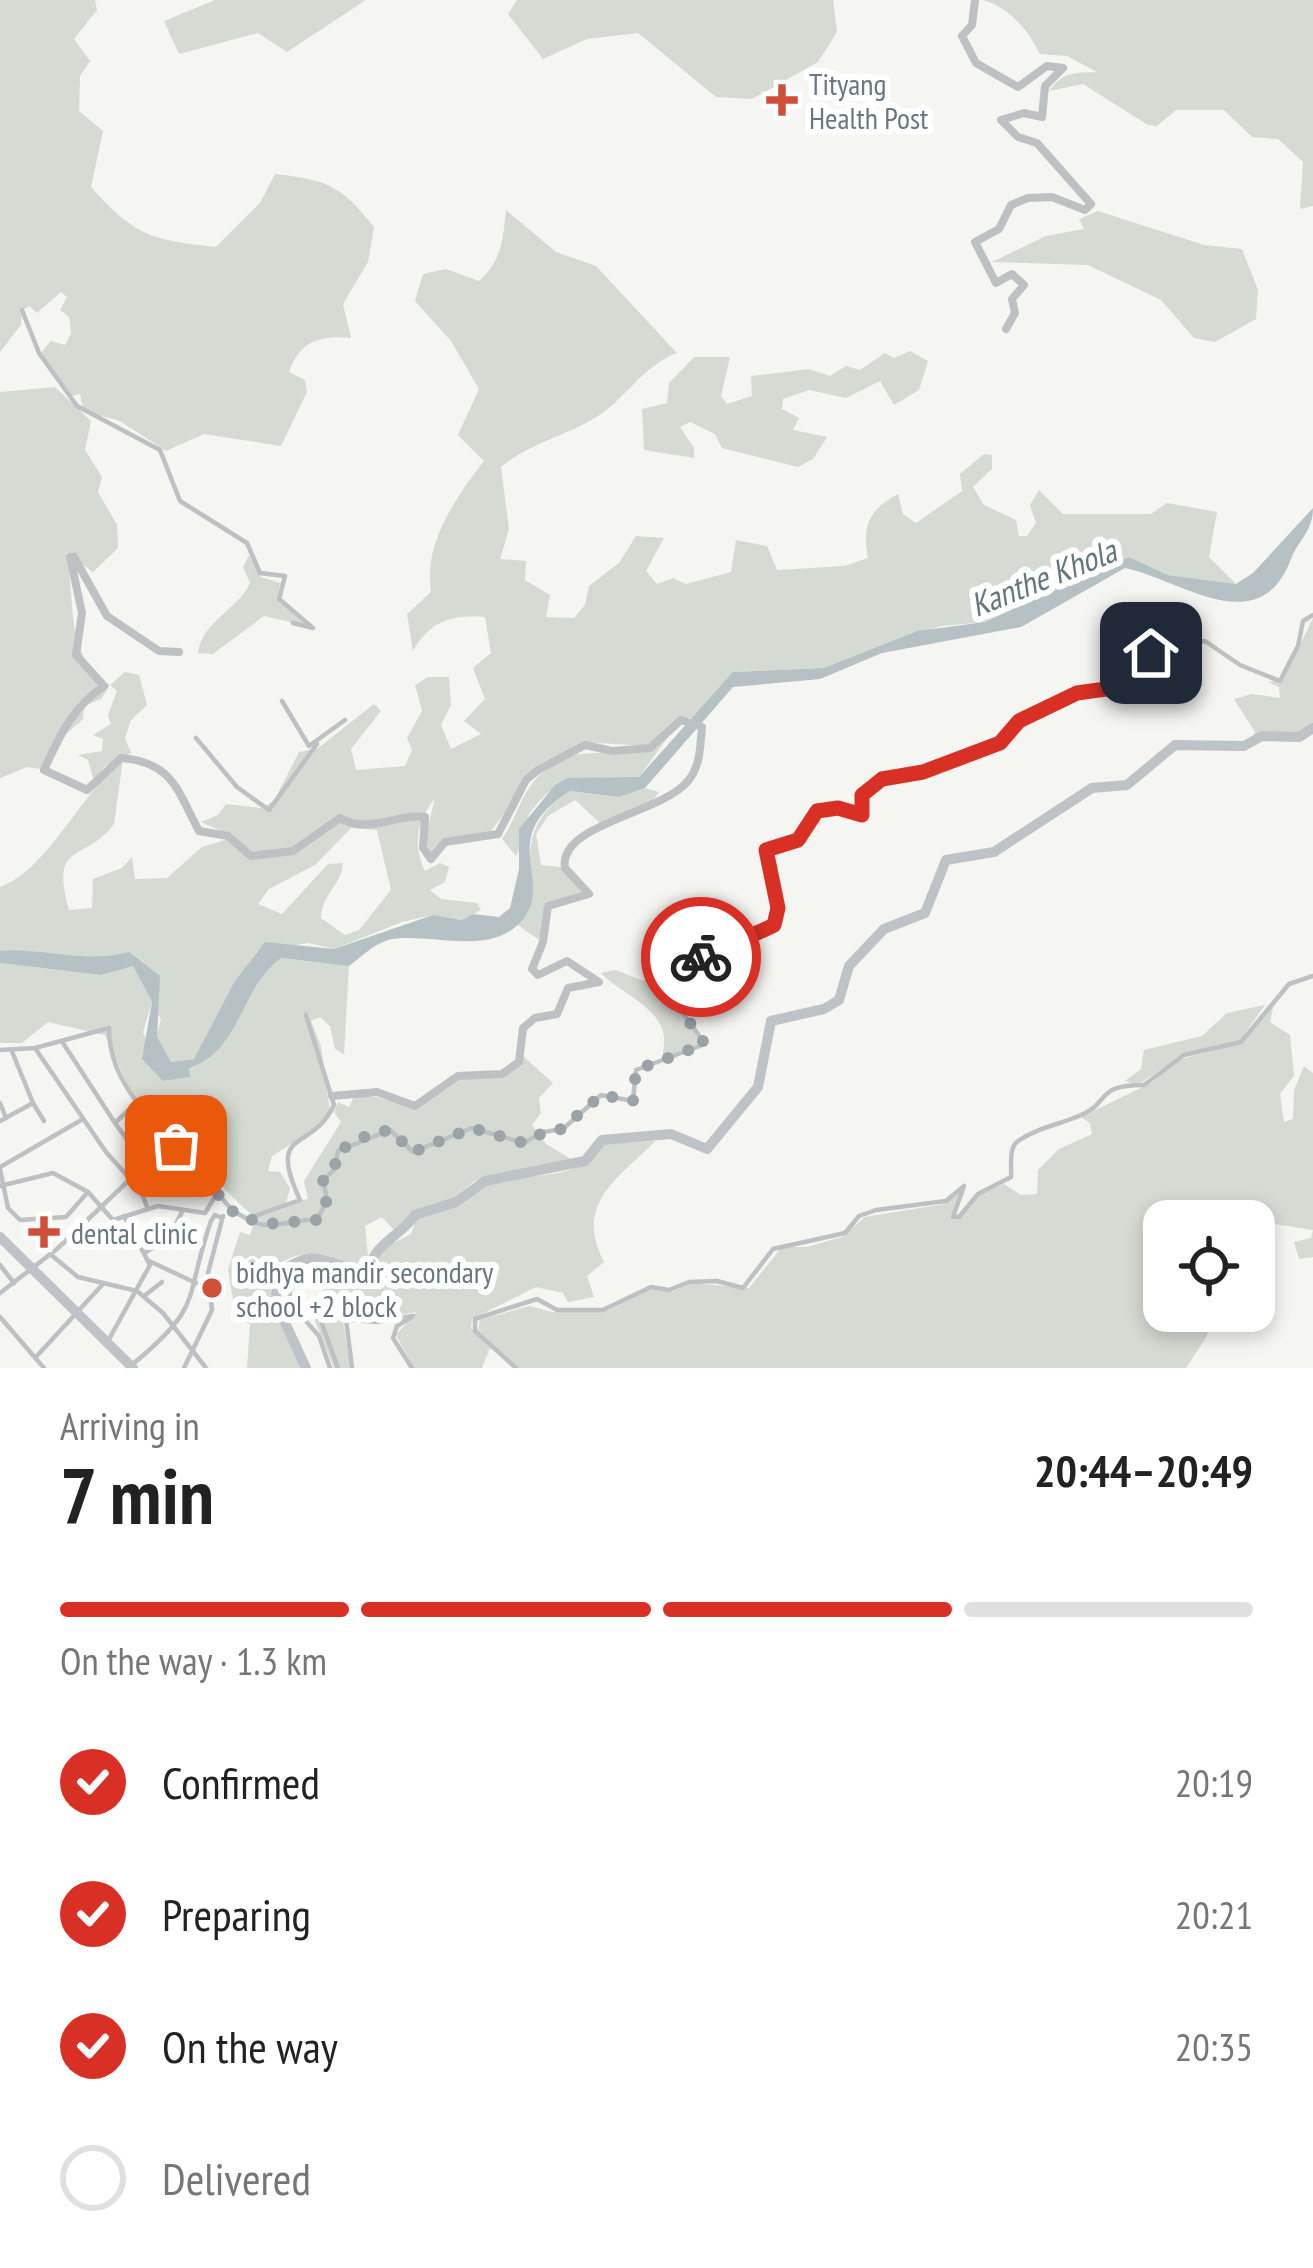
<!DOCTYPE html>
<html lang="en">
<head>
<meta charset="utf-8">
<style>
  body { margin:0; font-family:"PT Sans Narrow",sans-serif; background:#f2f2f2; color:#222; height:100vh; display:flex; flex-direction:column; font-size:45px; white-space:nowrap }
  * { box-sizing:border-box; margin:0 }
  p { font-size:39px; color:#767676 }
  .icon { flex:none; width:66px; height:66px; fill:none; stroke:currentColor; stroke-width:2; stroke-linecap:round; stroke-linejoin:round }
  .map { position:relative; height:1368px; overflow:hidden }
  .sheet { display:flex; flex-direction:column; background:#fff; flex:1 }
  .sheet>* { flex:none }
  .tools { position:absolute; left:1143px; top:1200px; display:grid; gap:24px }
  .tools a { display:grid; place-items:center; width:132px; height:132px; border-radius:24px; background:#fff; box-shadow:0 6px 18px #0003; font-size:60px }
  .pin { position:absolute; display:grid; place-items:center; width:102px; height:102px; color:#fff; margin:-51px; border-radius:24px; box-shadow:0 6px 18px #0006 }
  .courier { position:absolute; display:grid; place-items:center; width:120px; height:120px; margin:-60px; border:9px solid #d93025; border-radius:50%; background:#fff; color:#222; box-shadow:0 3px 15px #0007 }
  .summary em { font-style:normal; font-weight:800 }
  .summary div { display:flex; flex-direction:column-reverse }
  .summary { display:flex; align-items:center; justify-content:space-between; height:204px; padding:0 60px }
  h1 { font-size:78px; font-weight:800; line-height:90px }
  .bar { display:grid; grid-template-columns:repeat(4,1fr); gap:18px 12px; align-content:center; height:144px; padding:0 60px }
  .bar i { height:15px; border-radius:9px; background:#e0e0e0 }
  .bar .current { background:#d93025 }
  .bar p { grid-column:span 4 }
  ol { padding:0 60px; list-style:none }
  li { display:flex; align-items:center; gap:36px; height:132px }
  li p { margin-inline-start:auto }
  li .icon { padding:12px; border-radius:50%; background:#d93025; color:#fff; stroke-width:4 }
  li:last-child { color:#767676 }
  li i { width:66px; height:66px; border:6px solid #e0e0e0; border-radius:50% }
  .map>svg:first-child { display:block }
  .green { fill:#d5dad2; fill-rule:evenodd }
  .water { fill:#b5c1c4 }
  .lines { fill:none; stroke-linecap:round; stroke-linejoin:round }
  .minor { stroke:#bdc1c4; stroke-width:4.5 }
  .tertiary { stroke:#bdc1c4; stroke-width:8 }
  .primary { stroke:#bdc3c7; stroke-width:10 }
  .done { stroke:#99a3a8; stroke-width:12; stroke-dasharray:0 21.6 }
  .route { stroke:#d93025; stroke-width:15 }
  .poi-dot { fill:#d04f37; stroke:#fff; stroke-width:4.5 }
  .labels { text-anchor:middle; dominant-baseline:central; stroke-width:12; stroke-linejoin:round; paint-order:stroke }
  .poi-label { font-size:30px; fill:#687780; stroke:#fff; text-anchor:start }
  .water-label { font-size:33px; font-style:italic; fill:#63787d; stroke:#fff }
</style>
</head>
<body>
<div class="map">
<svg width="1313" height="1368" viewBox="0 0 1313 1368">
  <rect width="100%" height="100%" fill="#f5f5f2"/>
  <g class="green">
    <path d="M 0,0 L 95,0 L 97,10 L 74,39 L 90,61 L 80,76 L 79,111 L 103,131 L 91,187 C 135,236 151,240 216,247 L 260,203 L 275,174 C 327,180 341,185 374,227 L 368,262 L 343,304 L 351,338 C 320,335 300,341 289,372 L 305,380 L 307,392 L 281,446 L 204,434 L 166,451 L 120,421 L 84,411 L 80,394 L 71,396 L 41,353 L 51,341 L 65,345 L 71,333 L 69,317 L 60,310 L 67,297 L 61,292 L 37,313 L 29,306 L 22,311 L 21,325 L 0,352 Z"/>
    <path d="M 215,0 L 366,0 L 287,52 L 258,33 L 179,54 L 164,21 Z"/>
    <path d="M 517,0 L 833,0 L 837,32 L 818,62 L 752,99 L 716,97 L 638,33 L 587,39 L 543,59 L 508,14 Z"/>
    <path d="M 983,0 L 1313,0 L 1313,206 L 1300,209 L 1303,162 L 1278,139 L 1252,137 L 1224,110 L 1176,110 L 1157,126 L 1148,125 L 1083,84 L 1049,91 C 1063,71 1076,73 1097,72 L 1067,56 L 1040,54 C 1029,31 1009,7 983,0 Z"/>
    <path d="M 506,210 L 556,252 L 596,266 L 677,353 C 641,367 626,399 595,418 C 563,437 530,443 501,467 L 509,529 L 500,559 L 526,561 L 525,580 L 550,595 L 546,617 L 574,618 L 585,605 L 589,586 L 619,563 L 636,536 L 664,538 L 646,571 L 657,584 L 673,578 L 686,584 L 731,572 L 736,540 L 767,546 L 777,570 L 844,566 L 868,558 C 862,527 868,510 898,494 L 903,514 L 916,523 L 962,491 L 960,474 L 984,454 L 992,455 L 992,469 L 973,487 L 984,505 L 1016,520 L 1019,536 L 1027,536 L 1036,523 L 1030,505 L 1039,490 L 1063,514 L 1151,514 L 1167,503 L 1217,512 L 1209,557 L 1236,584 L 1168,575 L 1129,557 L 985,622 L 941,626 L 824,668 L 734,672 L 693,718 L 680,718 L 648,746 L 582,742 L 521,780 L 511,805 L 490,832 L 441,841 L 429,856 L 426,835 L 435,798 C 417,821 412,844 425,871 L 440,863 L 449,867 L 445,882 L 430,890 L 441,899 L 477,903 L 481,910 L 462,920 L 433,915 L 402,922 L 334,949 L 309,943 L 257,951 L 194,1059 L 171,1062 L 156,1037 L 161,1020 L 129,952 L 103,960 L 0,951 L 0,887 C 46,871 82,793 123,759 L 114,824 C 85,863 49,840 69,910 L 92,908 L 93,879 L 122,868 L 132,857 L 135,879 L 167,878 L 202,847 L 225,840 L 225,833 L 201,822 L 218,815 L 226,804 L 261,808 L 274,801 L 299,752 L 317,749 L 374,704 L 381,711 L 351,749 L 356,770 L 405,766 L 412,750 L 407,738 L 422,711 L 415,685 L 428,677 L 449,677 L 451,705 L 441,725 L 451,749 L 481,734 L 464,721 L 485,699 L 473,668 L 491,653 L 485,617 C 452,615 431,620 413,651 L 407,614 L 431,592 C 423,545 455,498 484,461 L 458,435 L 479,389 L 451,341 L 415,301 L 423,274 L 446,269 L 479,281 C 502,261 503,239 506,210 ZM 351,828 L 377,830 L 391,890 L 359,930 L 345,935 L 321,918 C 321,895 342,885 343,863 L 328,864 L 282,914 L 258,904 L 269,889 L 315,865 Z"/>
    <path d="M 1098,211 L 1204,245 L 1242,249 L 1258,290 L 1256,319 L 1215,342 L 1194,338 L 1161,300 L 1088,265 L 992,262 L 1046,236 L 1084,229 L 1079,219 Z"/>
    <path d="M 910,351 L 928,361 L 919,390 L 894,405 L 880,381 L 846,398 L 809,390 L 783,399 L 782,409 L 799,418 L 793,430 L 827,437 L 813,459 L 798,467 L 722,448 L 715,434 L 690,422 L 680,427 L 694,448 L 694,458 L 644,450 L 642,409 L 667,403 L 669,383 L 694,357 L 730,357 L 721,396 L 727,404 L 752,396 L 751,376 L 809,369 L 830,376 L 846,366 L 860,370 L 885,353 L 894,358 Z"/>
    <path d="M 55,387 L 91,421 L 85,450 L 102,477 L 98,492 L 117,525 L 118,548 L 93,572 L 66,553 C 77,604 63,655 110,685 L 125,672 L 139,675 L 147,705 L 131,720 L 125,738 L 131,753 L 104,767 L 94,781 L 88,760 L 78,755 L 102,751 L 103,739 L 93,735 L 111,724 L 108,715 L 117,691 L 110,685 L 101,699 L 84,706 L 83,719 L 65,735 L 48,770 L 27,767 L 0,778 L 0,392 Z"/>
    <path d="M 249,555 L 261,577 L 280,583 L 277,600 L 307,626 L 264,616 L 213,654 L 198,653 C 202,621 238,610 250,583 L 243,567 Z"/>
    <path d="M 1313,618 L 1313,725 L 1302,734 L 1252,738 L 1255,732 L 1234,699 L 1252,694 L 1280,698 L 1279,687 L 1268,682 L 1283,680 Z"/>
    <path d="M 668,737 L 639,777 C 592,790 570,761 532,810 C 523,821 524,843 516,856 L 502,839 C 515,821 520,798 534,781 C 578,727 629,775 668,737 Z"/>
    <path d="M 645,788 L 659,792 L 652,802 L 600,823 L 575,800 L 548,816 L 536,834 L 541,865 L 560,867 L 585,891 L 546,903 L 541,941 L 516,924 C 554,895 497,838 570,791 L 619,797 Z"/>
    <path d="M 720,937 L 722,943 L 700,954 L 682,1015 L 701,1043 L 663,1059 C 662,1052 665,1045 664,1038 C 662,1007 618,992 601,973 L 616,970 L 643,981 L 650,976 L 650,950 L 658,950 L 667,971 L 679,970 L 685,952 Z"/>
    <path d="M 281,958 L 349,966 L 344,1054 L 335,1049 L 330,1026 L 320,1017 L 311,1021 L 321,1046 L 330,1112 L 313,1130 L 272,1156 L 268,1171 L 280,1172 L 290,1188 L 286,1203 L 308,1199 L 304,1181 L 341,1122 L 334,1112 L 338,1102 L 349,1107 L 355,1095 L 363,1094 L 419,1108 L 462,1078 L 498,1077 L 523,1056 L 553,1083 L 539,1098 L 541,1113 L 532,1125 L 546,1144 L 574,1161 L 474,1181 L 453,1199 L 395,1231 L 382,1217 L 365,1226 L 368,1256 L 358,1265 C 322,1258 307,1244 274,1267 L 270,1298 L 303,1368 L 247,1368 L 250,1324 L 236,1317 L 228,1270 L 240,1232 L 250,1235 L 256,1218 C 221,1190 196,1154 163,1122 L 144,1139 L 134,1135 L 143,1119 L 105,1035 L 48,1022 L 22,1043 L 0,1043 L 0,963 L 101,975 L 133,965 L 152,1002 L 143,1032 L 163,1081 L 189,1077 L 188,1068 L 233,1028 L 267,968 Z"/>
    <path d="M 1274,1003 L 1270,1022 L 1290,1035 L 1294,1076 L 1280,1094 L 1284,1122 L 1293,1119 L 1294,1090 L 1304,1066 L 1313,1073 L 1313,1257 L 1299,1259 L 1294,1242 L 1311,1238 L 1313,1230 L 1274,1224 L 1264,1207 L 1219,1206 L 1230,1221 L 1164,1221 L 1164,1311 L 1210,1311 L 1207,1336 L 1186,1368 L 518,1368 L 478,1331 L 480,1320 L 529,1306 L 552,1312 L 607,1311 L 653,1288 L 672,1292 L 691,1283 L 749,1288 L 782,1247 L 807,1247 L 842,1237 L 865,1217 L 945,1204 L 963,1189 L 953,1221 L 984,1192 L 1004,1184 L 1021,1195 L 1037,1194 L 1038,1170 L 1059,1149 L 1092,1134 L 1090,1123 L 1081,1117 L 1153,1082 L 1175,1061 L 1239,1043 Z"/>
    <path d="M 1265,1005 L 1240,1040 L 1183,1054 L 1138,1085 L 1125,1081 L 1141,1069 L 1144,1050 L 1202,1036 L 1227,1013 Z"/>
    <path d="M 656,1141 C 616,1179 574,1205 604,1262 L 587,1276 L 594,1297 L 568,1302 L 563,1293 L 536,1287 L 472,1319 L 471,1328 L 490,1348 L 482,1368 L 414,1368 L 396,1335 L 416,1312 L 375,1320 L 351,1314 L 343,1321 L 350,1368 L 334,1368 L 315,1321 L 315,1298 L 329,1285 L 308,1260 L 360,1278 L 372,1273 L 381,1249 L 411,1234 L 416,1219 C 441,1207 466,1191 492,1183 C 531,1171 577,1184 603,1144 Z"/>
  </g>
  <path class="water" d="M 1313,508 C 1313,531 1299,539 1291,559 C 1259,644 1178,578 1125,568 L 1021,627 L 882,653 L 820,679 L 733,687 L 645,788 L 619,797 L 570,791 C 494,839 555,878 523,919 C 492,959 427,931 388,940 C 374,944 361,957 349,966 L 281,958 C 241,987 240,1052 189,1068 L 190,1077 L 163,1081 L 142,1059 L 152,1002 L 133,966 L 101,975 L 0,963 L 0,951 C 43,948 88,964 129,952 L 160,976 L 157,1037 L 171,1062 L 194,1059 L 235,981 L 265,942 L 334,949 L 433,915 L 462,920 L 473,914 L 499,917 L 510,908 L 519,869 L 519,829 L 555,785 L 568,778 L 639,777 L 733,672 L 824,668 L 918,631 L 985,622 L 1129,557 L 1168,575 L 1236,584 L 1253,573 Z"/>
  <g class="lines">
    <g class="minor">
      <path d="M 22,310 L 39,353 L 77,406 L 160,450 L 180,501 L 247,543 L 260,573 L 285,576 L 279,599 L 313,628 L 293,623"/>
      <path d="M 282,701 L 309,746 L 345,720"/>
      <path d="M 196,738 L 237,787 L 269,810 L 317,744"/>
      <path d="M 63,1043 L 115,1123 L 137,1102"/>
      <path d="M 35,1048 L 106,1152 L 141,1191 L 147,1207"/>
      <path d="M 0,1050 L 35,1048 L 109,1028 C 109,1090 161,1126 198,1166 C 222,1192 219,1207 254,1222 C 273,1231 297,1217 317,1220 L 327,1200 L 323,1180 L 334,1170 L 338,1151 L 390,1130 L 413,1152 L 472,1128 L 524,1143 L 543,1132 L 563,1129 L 601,1095 L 633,1101 L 636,1070 L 705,1044 L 683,1013 L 701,957 L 721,951 L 733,938 L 774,925 L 778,913 L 766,850 L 798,840 L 819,809 L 862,815 L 862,795 L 882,779 L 923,772 L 1000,743 L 1019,721 L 1077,693 L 1106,689 L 1131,652 L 1158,652 L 1205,641 L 1240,665 L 1280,681 L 1298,646 L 1303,621 L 1313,615"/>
      <path d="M 0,1103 L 6,1118"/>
      <path d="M 33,1103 L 44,1121"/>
      <path d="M 0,1121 L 33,1103 L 11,1049"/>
      <path d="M 115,1123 L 145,1164"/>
      <path d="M 0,1167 L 83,1119"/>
      <path d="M 0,1169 L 8,1208 L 20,1220 L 66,1217 L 88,1192"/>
      <path d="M 0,1186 L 53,1173 L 88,1192 L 113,1220 L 158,1206 L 205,1213 L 216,1195"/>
      <path d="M 252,1217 L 300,1200 C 266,1126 311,1154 334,1105 L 306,1015"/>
      <path d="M 79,1231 L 89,1246"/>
      <path d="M 144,1253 L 168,1239 L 182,1212"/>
      <path d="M 50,1254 L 78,1277 L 137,1291 L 163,1313 L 206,1368"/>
      <path d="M 147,1260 L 196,1283"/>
      <path d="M 0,1265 L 14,1283"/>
      <path d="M 300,1265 L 307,1268 L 290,1290 L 290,1303 L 319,1336 L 330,1368"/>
      <path d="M 0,1293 L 57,1249 L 169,1142"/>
      <path d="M 330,1295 L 322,1324 L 338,1368"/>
      <path d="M 144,1296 L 162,1282"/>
      <path d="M 0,1317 L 44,1368"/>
      <path d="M 108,1341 L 150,1265 L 124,1216"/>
      <path d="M 35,1358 L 103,1284"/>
      <path d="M 133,1364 C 206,1303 183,1301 211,1221 L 215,1215 L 222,1218"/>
      <path d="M 184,1368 L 212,1310 L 208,1273 L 223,1216"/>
      <path d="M 352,1368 L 346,1319 L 376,1322 L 413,1316 L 397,1326 L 393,1338 L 412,1368"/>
      <path d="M 516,1368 L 475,1331 L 475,1319 L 537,1299 L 557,1310 L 603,1310 L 651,1287 L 669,1290 L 689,1282 L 717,1281 L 743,1288 L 773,1249 L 845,1233 L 859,1216 L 876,1210 L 946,1201 L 964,1186 L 953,1217 L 959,1217 L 978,1194 L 1011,1177 C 1012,1167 1008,1148 1018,1141 C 1037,1128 1057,1125 1079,1116 C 1112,1103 1093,1085 1144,1085 L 1184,1055 L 1241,1042 L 1289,984 L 1313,976"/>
    </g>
    <g class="tertiary">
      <path d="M 975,0 L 972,25 L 962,36 L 976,63 L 1018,87 L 1047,66 L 1063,68 L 1045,86 L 1042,117 L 1024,113 L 1001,120 L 1018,137 L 1037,143 L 1091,204 L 1085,210 L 1052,197 L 1028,198 L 1011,205 L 999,229 L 975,242 L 996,283 L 1012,274 L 1024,285 L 1012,299 L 1015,313 L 1006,329"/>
      <path d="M 74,557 L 70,557 L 82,613 L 76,655 L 104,686 C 74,706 59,736 44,770 L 87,790 L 121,758 C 174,762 178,793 199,831 L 228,836 L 251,856 L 293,851 L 340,818 C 368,835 397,813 425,817 L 423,848 L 431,859 L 445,842 L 498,834 L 526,780 L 538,770 L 585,745 L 612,751 L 650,748 L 681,720 L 702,727 C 700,746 701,765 688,781 C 661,814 558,824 565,868 L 589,894 L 548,906 L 543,942 L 532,969 L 538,975 L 567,961 L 599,982 L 568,988 L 557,1014 L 535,1018 L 523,1028 L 519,1062 L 502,1074 L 458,1076 L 415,1106 L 377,1092 L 332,1096"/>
      <path d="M 74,557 L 107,616 L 159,651 L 179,652"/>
    </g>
    <g class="primary">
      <path d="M 0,1237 L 133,1368"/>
      <path d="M 306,1368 L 275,1301 L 279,1274 C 320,1240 327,1273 369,1268 C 377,1241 401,1236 415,1215 L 456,1202 L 485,1181 L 585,1161 L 602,1140 L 671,1134 L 707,1149 L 758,1087 L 771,1021 L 824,1009 L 839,1000 L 849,966 L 884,929 L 925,913 L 946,860 L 994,852 L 1092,788 L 1127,785 L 1175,745 L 1244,746 L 1262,736 L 1299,737 L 1313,728"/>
    </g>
  </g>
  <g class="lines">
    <path class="done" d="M 176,1146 L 236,1215 L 266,1224 L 317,1220 L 327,1200 L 323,1180 L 334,1170 L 338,1151 L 370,1134 L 390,1130 L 413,1152 L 472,1128 L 524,1143 L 546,1131 L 562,1129 L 601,1095 L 633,1101 L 636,1070 L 705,1044 L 683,1013 L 701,957"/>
    <path class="route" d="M 701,957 C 723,945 749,938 774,925 L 778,908 L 766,850 L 798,840 L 817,811 L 838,808 L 862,815 L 862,795 L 882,779 L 923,772 L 1000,743 L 1019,721 L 1077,693 L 1106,689 L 1131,652 L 1151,653"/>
  </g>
  <g class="poi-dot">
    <path d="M776 82h12v12h12v12h-12v12h-12v-12h-12v-12h12z"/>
    <path d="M38 1214h12v12h12v12h-12v12h-12v-12h-12v-12h12z"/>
    <circle cx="212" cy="1288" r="12"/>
  </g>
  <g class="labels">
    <g class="poi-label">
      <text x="809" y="83">Tityang<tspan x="809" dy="34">Health Post</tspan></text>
      <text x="71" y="1232">dental clinic</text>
      <text x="236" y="1271">bidhya mandir secondary<tspan x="236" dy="34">school +2 block</tspan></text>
    </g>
    <g class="water-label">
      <text transform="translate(1043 577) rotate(-22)">Kanthe Khola</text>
    </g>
  </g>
</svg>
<div class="tools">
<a><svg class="icon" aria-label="locate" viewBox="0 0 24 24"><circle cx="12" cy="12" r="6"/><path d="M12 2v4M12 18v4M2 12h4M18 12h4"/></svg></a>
</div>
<div class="pin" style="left:176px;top:1146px;background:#ea580c"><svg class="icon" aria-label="bag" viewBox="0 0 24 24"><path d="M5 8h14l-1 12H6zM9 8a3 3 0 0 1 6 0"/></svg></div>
<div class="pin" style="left:1151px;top:653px;background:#1f2937"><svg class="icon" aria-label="home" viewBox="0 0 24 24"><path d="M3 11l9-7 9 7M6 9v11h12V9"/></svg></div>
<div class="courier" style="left:701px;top:957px"><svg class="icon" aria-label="bike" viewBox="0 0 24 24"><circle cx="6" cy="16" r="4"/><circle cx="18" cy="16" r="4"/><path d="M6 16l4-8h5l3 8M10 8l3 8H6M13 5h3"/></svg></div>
</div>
<section class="sheet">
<div class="summary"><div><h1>7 min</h1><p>Arriving in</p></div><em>20:44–20:49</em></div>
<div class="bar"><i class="current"></i><i class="current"></i><i class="current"></i><i></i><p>On the way · 1.3 km</p></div>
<ol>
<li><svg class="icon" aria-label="check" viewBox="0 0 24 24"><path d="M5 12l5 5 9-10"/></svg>Confirmed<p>20:19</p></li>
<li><svg class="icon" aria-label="check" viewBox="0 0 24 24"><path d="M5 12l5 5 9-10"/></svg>Preparing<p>20:21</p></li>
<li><svg class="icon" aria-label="check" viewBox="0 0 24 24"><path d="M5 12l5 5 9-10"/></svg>On the way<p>20:35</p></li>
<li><i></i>Delivered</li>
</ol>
</section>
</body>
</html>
